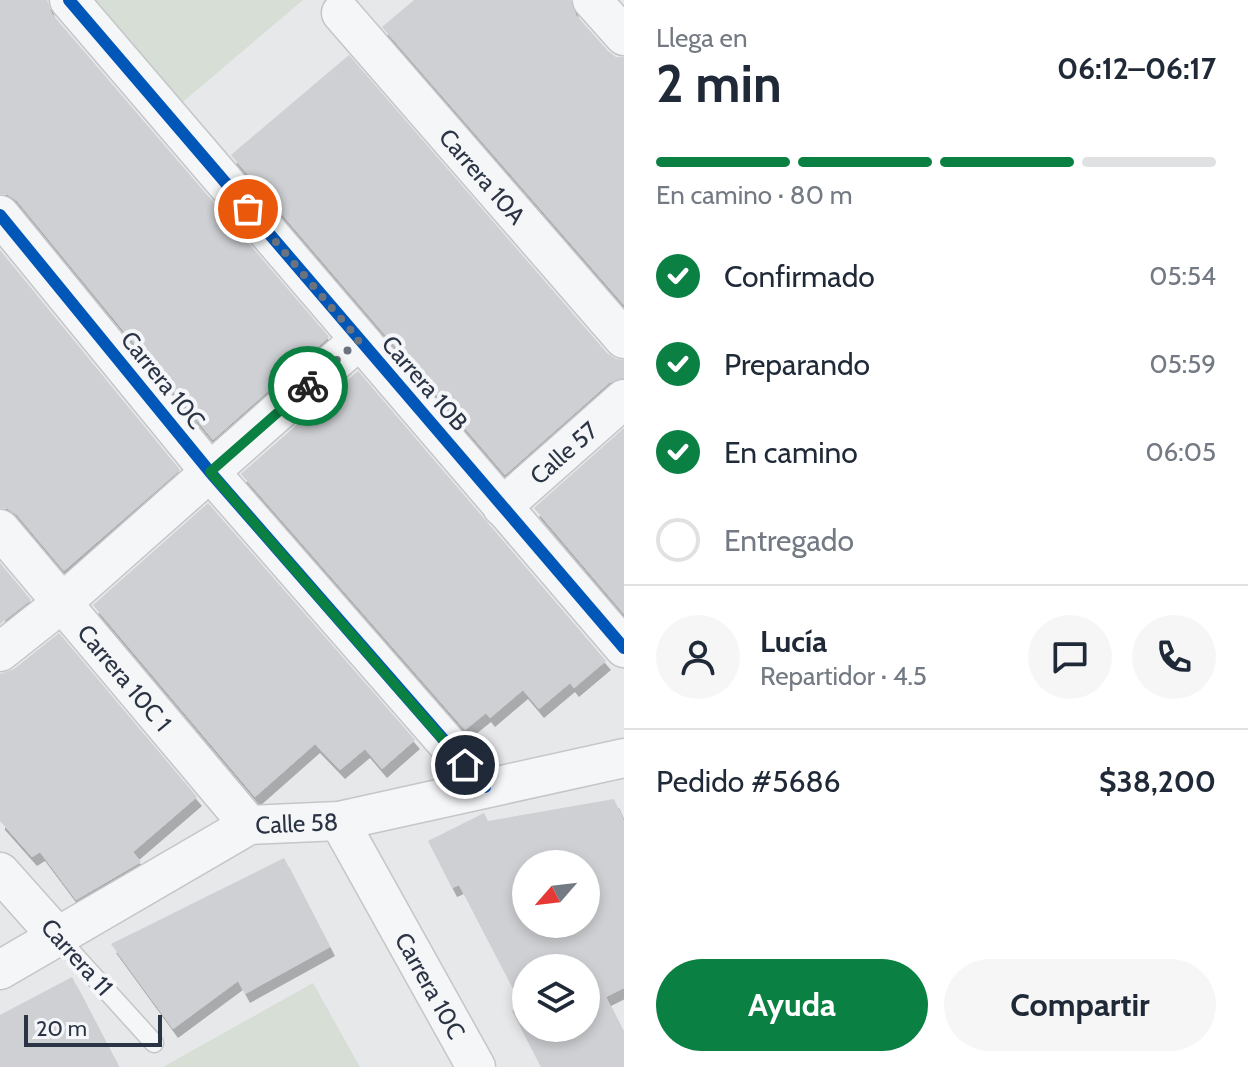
<!DOCTYPE html>
<html lang="es">
<head>
<meta charset="utf-8">
<style>
  body { margin:0; font-family:Cabin,sans-serif; background:#f6f6f7; color:#1f2937; height:100vh; display:flex; flex-direction:column; font-size:30px; white-space:nowrap }
  * { box-sizing:border-box; margin:0 }
  p { font-size:26px; color:#747a83 }
  .icon { flex:none; width:44px; height:44px; fill:none; stroke:currentColor; stroke-width:2; stroke-linecap:round; stroke-linejoin:round }
  .map { position:relative; flex:1; overflow:hidden }
  .side { display:flex; flex-direction:column; background:#fff; width:624px }
  .side>* { flex:none }
  .needle { width:52px; rotate:242deg }
  .fabs { position:absolute; left:512px; top:850px; display:grid; gap:16px }
  .fabs a { display:grid; place-items:center; width:88px; height:88px; border-radius:50%; background:#fff; box-shadow:0 4px 12px #0003; font-size:40px }
  .scale { position:absolute; left:24px; bottom:20px; width:138px; box-sizing:border-box; padding-left:8px; border:4px solid #2b3445; border-top:0; font-size:22px; line-height:28px; white-space:nowrap; color:#2b3445; -webkit-text-stroke:6px #f4f6f9; paint-order:stroke }
  .pin { position:absolute; display:grid; place-items:center; width:68px; height:68px; color:#fff; margin:-34px; border:4px solid #fff; border-radius:50%; box-shadow:0 2px 8px #0007 }
  .courier { position:absolute; display:grid; place-items:center; width:80px; height:80px; margin:-40px; border:6px solid #0b8043; border-radius:50%; background:#fff; color:#222; box-shadow:0 2px 10px #0007 }
  .headline em { font-style:normal; font-weight:800 }
  .headline div { display:flex; flex-direction:column-reverse }
  .headline { display:flex; align-items:center; justify-content:space-between; height:136px; padding:0 32px }
  h1 { font-size:52px; font-weight:800; line-height:60px }
  .bar { display:grid; grid-template-columns:repeat(4,1fr); gap:12px 8px; align-content:center; height:96px; padding:0 32px }
  .bar i { height:10px; border-radius:6px; background:#e0e1e3 }
  .bar .on { background:#0b8043 }
  .bar p { grid-column:span 4 }
  .line { display:flex; align-items:center; gap:20px; padding:0 32px; border-top:2px solid #e0e1e3 }
  .line div { flex:1 }
  .round { display:grid; place-items:center; flex:none; width:84px; height:84px; border-radius:42px; background:#f6f6f7 }
  ol { padding:0 32px; list-style:none }
  li { display:flex; align-items:center; gap:24px; height:88px }
  li p { margin-inline-start:auto }
  li .icon { padding:8px; border-radius:50%; background:#0b8043; color:#fff; stroke-width:4 }
  li:last-child { color:#747a83 }
  li i { width:44px; height:44px; border:4px solid #e0e1e3; border-radius:50% }
  .action { display:flex; gap:16px; margin-top:auto; padding:16px 32px }
  .action a { flex:1; height:92px; border-radius:48px; background:#0b8043; color:#fff; font-size:32px; font-weight:800; line-height:92px; text-align:center }
  .action a+a { background:#f6f6f7; color:#1f2937 }
  main { display:flex; flex:1; min-height:0 }
  .map>svg:first-child { display:block }
  .green { fill:#d6ded6 }
  .building { fill:#ced0d3; fill-rule:evenodd; filter:url(#shadow) }
  .lines { fill:none; stroke-linecap:round; stroke-linejoin:round }
  .lane-casing { stroke:#c4c6c8; stroke-width:21 }
  .street-casing { stroke:#c4c6c8; stroke-width:41 }
  .lane { stroke:#f5f6f7; stroke-width:18 }
  .street { stroke:#f5f6f7; stroke-width:38 }
  .cycleway-casing { stroke:#f4f6f9; stroke-width:17 }
  .cycleway { stroke:#0057b8; stroke-width:12 }
  .done { stroke:#6c737f; stroke-width:8; stroke-dasharray:0 14.4 }
  .route { stroke:#0b8043; stroke-width:10 }
  .labels { text-anchor:middle; dominant-baseline:central; stroke-width:8; stroke-linejoin:round; paint-order:stroke }
  .street-label { font-size:24px; fill:#2b3445; stroke:#f4f6f9 }
</style>
</head>
<body>
<main>
<div class="map">
<svg width="624" height="1067" viewBox="0 0 624 1067">
  <defs>
    <filter id="shadow"><feDropShadow dx="5" dy="9" stdDeviation="0" flood-color="#0004"/></filter>
  </defs>
  <rect width="100%" height="100%" fill="#e6e8ea"/>
  <g class="green">
    <path d="M 88,0 L 303,0 L 178,106 Z"/>
    <path d="M 313,983 L 360,1067 L 163,1067 Z"/>
  </g>
  <g class="building">
    <path d="M 0,0 L 47,0 L 52,14 L 329,337 L 213,440 L 17,201 L 8,195 L 0,194 Z"/>
    <path d="M 414,0 L 571,0 L 576,15 L 608,51 L 616,57 L 624,57 L 624,305 L 382,27 Z"/>
    <path d="M 349,55 L 607,353 L 616,359 L 624,360 L 624,378 L 609,383 L 505,475 L 231,155 Z"/>
    <path d="M 0,250 L 180,470 L 64,571 L 17,515 L 8,509 L 0,508 Z"/>
    <path d="M 358,371 L 606,661 L 574,688 L 570,683 L 539,709 L 523,690 L 490,718 L 486,713 L 465,730 L 241,474 Z"/>
    <path d="M 624,428 L 624,614 L 534,508 Z"/>
    <path d="M 208,503 L 415,740 L 382,769 L 365,749 L 340,770 L 315,744 L 255,797 L 93,605 Z"/>
    <path d="M 0,563 L 31,600 L 0,624 Z"/>
    <path d="M 59,633 L 197,797 L 133,852 L 141,862 L 76,900 L 40,852 L 32,857 L 0,821 L 0,674 L 14,669 Z"/>
    <path d="M 614,799 L 624,821 L 624,988 L 606,997 L 624,1033 L 624,1067 L 541,1067 L 512,1011 L 522,1006 L 459,885 L 452,888 L 428,841 L 484,813 L 488,821 ZM 526,864 L 586,864 L 586,924 L 526,924 ZM 526,968 L 586,968 L 586,1028 L 526,1028 Z"/>
    <path d="M 284,858 L 330,947 L 245,994 L 238,981 L 173,1029 L 111,944 Z"/>
    <path d="M 72,977 L 119,1067 L 0,1067 L 0,1015 Z"/>
  </g>
  <g class="lines">
    <defs>
      <path id="lane" d="M 58,937 L 154,1043"/>
      <g id="street">
        <path d="M 69,0 L 624,648"/>
        <path d="M 592,0 L 624,36"/>
        <path id="s1" d="M 341,13 L 624,339"/>
        <path d="M 0,215 L 210,472 L 485,787"/>
        <path id="s2" d="M 502,507 L 624,399"/>
        <path id="s3" d="M 0,529 L 249,825"/>
        <path d="M 0,652 L 62,603 L 359,340"/>
        <path id="s4" d="M 339,821 L 476,1067"/>
        <path d="M 0,872 L 58,937"/>
        <path id="s5" d="M 0,970 L 249,825 L 339,821 L 624,758"/>
      </g>
    </defs>
    <use href="#lane" class="lane-casing"/>
    <use href="#street" class="street-casing"/>
    <use href="#lane" class="lane"/>
    <use href="#street" class="street"/>
    <defs>
      <g id="cycleway">
        <path d="M 69,0 L 624,648"/>
        <path d="M 0,215 L 210,472 L 485,787"/>
      </g>
    </defs>
    <use href="#cycleway" class="cycleway-casing"/>
    <use href="#cycleway" class="cycleway"/>
  </g>
  <g class="lines">
    <path class="done" d="M 248,209 L 359,340 L 308,386"/>
    <path class="route" d="M 308,386 L 210,472 L 465,765"/>
  </g>
  <g class="labels">
    <g class="street-label">
      <text stroke="none"><textPath href="#s1" startOffset="216">Carrera 10A</textPath></text>
      <text transform="translate(163 380) rotate(51)">Carrera 10C</text>
      <text transform="translate(425 383) rotate(49)">Carrera 10B</text>
      <text stroke="none"><textPath href="#s2" startOffset="82">Calle 57</textPath></text>
      <text stroke="none"><textPath href="#s3" startOffset="194">Carrera 10C 1</textPath></text>
      <text stroke="none"><textPath href="#s5" startOffset="336">Calle 58</textPath></text>
      <text transform="translate(77 957) rotate(48)">Carrera 11</text>
      <text stroke="none"><textPath href="#s4" startOffset="188">Carrera 10C</textPath></text>
    </g>
  </g>
</svg>
<div class="fabs">
<a><svg class="needle" viewBox="-14 -14 28 28"><path d="M0-13l5 13h-10z" fill="#e53935"/><path d="M0 13l5-13h-10z" fill="#747a83"/></svg></a>
<a><svg class="icon" aria-label="layers" viewBox="0 0 24 24"><path d="M12 4l9 5-9 5-9-5zM3 14l9 5 9-5"/></svg></a>
</div>
<div class="scale">20 m</div>
<div class="pin" style="left:248px;top:209px;background:#ea580c"><svg class="icon" aria-label="bag" viewBox="0 0 24 24"><path d="M5 8h14l-1 12H6zM9 8a3 3 0 0 1 6 0"/></svg></div>
<div class="pin" style="left:465px;top:765px;background:#1f2937"><svg class="icon" aria-label="home" viewBox="0 0 24 24"><path d="M3 11l9-7 9 7M6 9v11h12V9"/></svg></div>
<div class="courier" style="left:308px;top:386px"><svg class="icon" aria-label="bike" viewBox="0 0 24 24"><circle cx="6" cy="16" r="4"/><circle cx="18" cy="16" r="4"/><path d="M6 16l4-8h5l3 8M10 8l3 8H6M13 5h3"/></svg></div>
</div>
<section class="side">
<div class="headline"><div><h1>2 min</h1><p>Llega en</p></div><em>06:12–06:17</em></div>
<div class="bar"><i class="on"></i><i class="on"></i><i class="on"></i><i></i><p>En camino · 80 m</p></div>
<ol>
<li><svg class="icon" aria-label="check" viewBox="0 0 24 24"><path d="M5 12l5 5 9-10"/></svg>Confirmado<p>05:54</p></li>
<li><svg class="icon" aria-label="check" viewBox="0 0 24 24"><path d="M5 12l5 5 9-10"/></svg>Preparando<p>05:59</p></li>
<li><svg class="icon" aria-label="check" viewBox="0 0 24 24"><path d="M5 12l5 5 9-10"/></svg>En camino<p>06:05</p></li>
<li><i></i>Entregado</li>
</ol>
<div class="line" style="height:144px"><a class="round"><svg class="icon" aria-label="person" viewBox="0 0 24 24"><circle cx="12" cy="8" r="4"/><path d="M4 21q1-7 8-7t8 7"/></svg></a><div><b>Lucía</b><p>Repartidor · 4.5</p></div><a class="round"><svg class="icon" aria-label="chat" viewBox="0 0 24 24"><path d="M4 5h16v11H9l-5 4z"/></svg></a><a class="round"><svg class="icon" aria-label="phone" viewBox="0 0 24 24"><path d="M5 4h4l2 5-3 2q2 4 5 5l2-3 5 2v4C11 20 4 13 5 4z"/></svg></a></div>
<div class="line" style="height:104px"><div>Pedido #5686</div><b>$38,200</b></div>
<div class="action"><a>Ayuda</a><a>Compartir</a></div>
</section>
</main>
</body>
</html>
